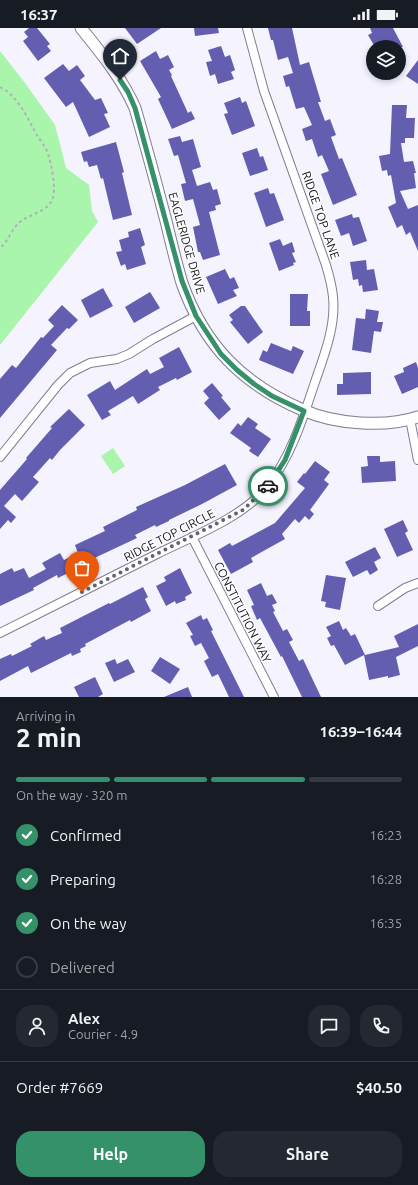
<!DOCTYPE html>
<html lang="en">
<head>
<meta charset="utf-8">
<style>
  body { margin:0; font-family:Ubuntu,sans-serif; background:#242831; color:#f1f3f6; height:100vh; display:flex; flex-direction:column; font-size:15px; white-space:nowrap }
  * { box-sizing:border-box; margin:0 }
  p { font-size:13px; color:#9ea1a6 }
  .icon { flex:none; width:22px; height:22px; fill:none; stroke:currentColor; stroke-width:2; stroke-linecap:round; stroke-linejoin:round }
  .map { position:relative; height:669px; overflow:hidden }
  .panel { display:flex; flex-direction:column; background:#171b24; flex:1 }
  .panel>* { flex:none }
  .fabs { position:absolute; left:366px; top:12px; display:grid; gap:8px }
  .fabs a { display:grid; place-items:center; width:40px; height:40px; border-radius:50%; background:#171b24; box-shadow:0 2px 6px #0003; font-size:20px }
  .pin { position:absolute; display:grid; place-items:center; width:34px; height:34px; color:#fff; margin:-41px -17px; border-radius:50% 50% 50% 0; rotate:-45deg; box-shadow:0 0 4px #0007 }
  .pin .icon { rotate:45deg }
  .courier { position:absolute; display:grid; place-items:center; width:40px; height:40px; margin:-20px; border:3px solid #349169; border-radius:50%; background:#fff; color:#222; box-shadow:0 1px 5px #0007 }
  .headline em { font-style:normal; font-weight:600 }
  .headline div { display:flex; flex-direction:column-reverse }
  .headline { display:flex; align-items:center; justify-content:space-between; height:68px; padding:0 16px }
  h1 { font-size:26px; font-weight:600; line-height:30px }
  .bar { display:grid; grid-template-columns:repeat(4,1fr); gap:6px 4px; align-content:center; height:48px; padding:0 16px }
  .bar i { height:5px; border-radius:3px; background:#363941 }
  .bar .active { background:#349169 }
  .bar p { grid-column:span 4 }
  .line { display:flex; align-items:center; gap:10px; padding:0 16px; border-top:1px solid #363941 }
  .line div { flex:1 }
  .round { display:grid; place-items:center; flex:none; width:42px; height:42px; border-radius:16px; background:#242831 }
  ol { padding:0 16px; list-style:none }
  li { display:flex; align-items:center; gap:12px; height:44px }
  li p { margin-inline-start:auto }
  li .icon { padding:4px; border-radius:50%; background:#349169; color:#fff; stroke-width:4 }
  li:last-child { color:#9ea1a6 }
  li i { width:22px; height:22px; border:2px solid #363941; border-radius:50% }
  .cta { display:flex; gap:8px; margin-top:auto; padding:8px 16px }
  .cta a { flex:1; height:46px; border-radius:16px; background:#349169; color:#fff; font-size:16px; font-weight:600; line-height:46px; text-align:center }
  .cta a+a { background:#242831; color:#f1f3f6 }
  .status { display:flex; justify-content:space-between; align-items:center; height:28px; padding:0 20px; background:#171b24; direction:ltr }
  .status svg { height:11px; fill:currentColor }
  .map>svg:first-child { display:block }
  .green { fill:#a9f5ab }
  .building { fill:#645eb1 }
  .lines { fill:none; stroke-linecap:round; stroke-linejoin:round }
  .minor-casing { stroke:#817d93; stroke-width:10 }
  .secondary-casing { stroke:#817d93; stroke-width:13 }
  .path { stroke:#b1afb8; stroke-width:2; stroke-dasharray:3 3; stroke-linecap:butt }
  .minor { stroke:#fff; stroke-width:8 }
  .secondary { stroke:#fff; stroke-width:11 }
  .done { stroke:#65636c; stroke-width:4; stroke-dasharray:0 7.2 }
  .route { stroke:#349169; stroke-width:5 }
  .labels { text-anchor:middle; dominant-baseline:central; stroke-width:3; stroke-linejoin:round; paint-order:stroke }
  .street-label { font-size:12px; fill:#17151e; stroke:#fff }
</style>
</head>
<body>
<div class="status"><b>16:37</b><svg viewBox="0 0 49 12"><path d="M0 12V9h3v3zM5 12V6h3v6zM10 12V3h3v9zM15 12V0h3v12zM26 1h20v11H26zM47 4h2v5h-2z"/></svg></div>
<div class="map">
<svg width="418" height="669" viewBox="0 0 418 669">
  <rect width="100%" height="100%" fill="#f5f3fd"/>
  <g class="green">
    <path d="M 0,23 L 25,55 L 55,97 L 66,140 L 89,157 L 92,183 L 98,194 L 0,317 Z"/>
    <path d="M 113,420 L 125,438 L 113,446 L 101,428 Z"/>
  </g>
  <g class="building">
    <path d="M 29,0 L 37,0 L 50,16 L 47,18 L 51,23 L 38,33 L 23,13 L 28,9 L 24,4 Z"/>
    <path d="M 125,0 L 161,0 L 137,16 Z"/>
    <path d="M 194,0 L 218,0 L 219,5 L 195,8 Z"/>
    <path d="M 268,0 L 292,0 L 300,37 L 309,34 L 321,74 L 318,74 L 325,93 L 330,91 L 336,107 L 331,109 L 339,131 L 342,130 L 357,167 L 333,177 L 321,146 L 329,143 L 322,127 L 318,129 L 312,111 L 306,113 L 302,101 L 312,97 L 304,79 L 296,81 L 289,58 L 286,59 L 283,48 L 293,45 L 288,29 L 278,32 L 273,12 L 271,12 Z"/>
    <path d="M 370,0 L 393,0 L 403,19 L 375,19 L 368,7 L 372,5 Z"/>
    <path d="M 221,18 L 225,29 L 230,27 L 235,42 L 231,44 L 234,51 L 218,56 L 215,46 L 210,48 L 206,34 L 212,33 L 208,22 Z"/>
    <path d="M 156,23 L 160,31 L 168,27 L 174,39 L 169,42 L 172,47 L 171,48 L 188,85 L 191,83 L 195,91 L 172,101 L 158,71 L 161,69 L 140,33 Z"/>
    <path d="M 418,32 L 418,56 L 406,48 Z"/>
    <path d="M 63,36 L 69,43 L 77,37 L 85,48 L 80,52 L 95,72 L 101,70 L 108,85 L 104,86 L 110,99 L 89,109 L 73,74 L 66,79 L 44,50 Z"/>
    <path d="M 240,69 L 242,75 L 246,73 L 255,98 L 232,107 L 224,86 L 228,85 L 224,75 Z"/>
    <path d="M 392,77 L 407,77 L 406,90 L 415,90 L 414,110 L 405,110 L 405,115 L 401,115 L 404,134 L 413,133 L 416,145 L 414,145 L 416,160 L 400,163 L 408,181 L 418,177 L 418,223 L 410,204 L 406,207 L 402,197 L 397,200 L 388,179 L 396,175 L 391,147 L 388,148 L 387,142 L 382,143 L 379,128 L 390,126 Z"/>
    <path d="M 180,108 L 182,114 L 193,111 L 201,139 L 192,142 L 197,158 L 210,154 L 213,162 L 217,161 L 221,176 L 215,178 L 216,182 L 209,184 L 220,227 L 203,232 L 200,224 L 198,224 L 193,199 L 200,197 L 193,171 L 185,173 L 181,156 L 186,155 L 178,127 L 174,128 L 168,111 Z"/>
    <path d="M 116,114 L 124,144 L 122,145 L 132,187 L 113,192 L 103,150 L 101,151 L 97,137 L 89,139 L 87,133 L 84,134 L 81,124 Z"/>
    <path d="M 257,120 L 260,129 L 263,128 L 268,142 L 250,148 L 242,125 Z"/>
    <path d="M 268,160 L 270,166 L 274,165 L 284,192 L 266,199 L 254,165 Z"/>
    <path d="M 352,186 L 353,190 L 359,189 L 367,213 L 353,218 L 349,205 L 341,208 L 335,192 Z"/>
    <path d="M 140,200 L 145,217 L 141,219 L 146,236 L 127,242 L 125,236 L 121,238 L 116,224 L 122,223 L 119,212 L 129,209 L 128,204 Z"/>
    <path d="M 280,211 L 283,218 L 292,214 L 295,224 L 292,225 L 296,234 L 293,235 L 294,237 L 279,243 L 269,215 Z"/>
    <path d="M 366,232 L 367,242 L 374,241 L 378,262 L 363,264 L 362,257 L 359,258 L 358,251 L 353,252 L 350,234 Z"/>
    <path d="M 225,241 L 230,251 L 234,249 L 239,260 L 233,262 L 237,268 L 218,276 L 206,249 Z"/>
    <path d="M 103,260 L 113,278 L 90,290 L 81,272 Z"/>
    <path d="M 150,264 L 160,280 L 134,295 L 125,279 Z"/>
    <path d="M 290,266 L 308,266 L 307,283 L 310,283 L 310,298 L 290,298 Z"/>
    <path d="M 62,277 L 78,292 L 69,301 L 67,300 L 51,317 L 57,322 L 0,390 L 0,351 L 12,337 L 16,340 L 41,309 L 43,310 L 54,298 L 48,292 Z"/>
    <path d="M 241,278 L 245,278 L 263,304 L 248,316 L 230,294 L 233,292 L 229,287 Z"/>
    <path d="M 366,281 L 379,283 L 377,294 L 383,294 L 381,304 L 374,303 L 371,325 L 352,322 L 356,290 L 365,291 Z"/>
    <path d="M 271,315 L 291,323 L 293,318 L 304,323 L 293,346 L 259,332 L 263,322 L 267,324 Z"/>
    <path d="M 179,319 L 192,344 L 177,352 L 176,350 L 158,359 L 160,362 L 138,376 L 133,368 L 108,383 L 111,387 L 102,392 L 87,367 L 110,353 L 115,362 L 147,341 L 150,346 L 164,339 L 159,330 Z"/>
    <path d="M 416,334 L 418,340 L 418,359 L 402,366 L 394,348 L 404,344 L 403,340 Z"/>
    <path d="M 371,344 L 371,366 L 337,367 L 337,356 L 343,356 L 343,345 Z"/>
    <path d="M 212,355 L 223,368 L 221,369 L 231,381 L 219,392 L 204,375 L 209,370 L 203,363 Z"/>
    <path d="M 69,381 L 85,397 L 60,422 L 52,432 L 50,430 L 33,449 L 39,454 L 22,473 L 15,466 L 4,478 L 16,489 L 11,495 L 8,492 L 0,501 L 0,462 L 27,431 L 26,430 L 52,400 L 50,399 Z"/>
    <path d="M 248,389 L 258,396 L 255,400 L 271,411 L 258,429 L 249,423 L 251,420 L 230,405 L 238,395 L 241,398 Z"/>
    <path d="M 367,428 L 380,428 L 380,434 L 395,433 L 396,453 L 362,455 L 361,439 L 368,438 Z"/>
    <path d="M 315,433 L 330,444 L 324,452 L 329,456 L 310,482 L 314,486 L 309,492 L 305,488 L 299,495 L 295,491 L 282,506 L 285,511 L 251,530 L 253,534 L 231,546 L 218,522 L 230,515 L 232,518 L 275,495 L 305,460 L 297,454 L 304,445 L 305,446 Z"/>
    <path d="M 225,436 L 237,457 L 202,476 L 169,492 L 169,493 L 156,499 L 155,497 L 135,507 L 137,510 L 69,542 L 70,544 L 58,550 L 57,547 L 33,560 L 34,562 L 0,578 L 0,546 L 12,540 L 14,544 L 24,540 L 29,550 L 46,541 L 42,535 L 60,525 L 64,532 L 78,525 L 75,517 L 105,503 L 103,499 L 137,482 L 136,479 L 185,457 Z"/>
    <path d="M 403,492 L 408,503 L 405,505 L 413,522 L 397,529 L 384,501 Z"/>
    <path d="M 375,519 L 381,530 L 374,534 L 378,542 L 370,547 L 367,542 L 353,549 L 345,534 Z"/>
    <path d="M 180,540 L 192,565 L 185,569 L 186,572 L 176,576 L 175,573 L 166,578 L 156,558 L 166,553 L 164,549 Z"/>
    <path d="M 326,547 L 346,550 L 340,582 L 325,579 L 326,574 L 321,573 Z"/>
    <path d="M 261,555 L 267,568 L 272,566 L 277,575 L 272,577 L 275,583 L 273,584 L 283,603 L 287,601 L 293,612 L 289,614 L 299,633 L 303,631 L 321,669 L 302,669 L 282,628 L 281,629 L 260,590 L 257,592 L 251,578 L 254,577 L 247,562 Z"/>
    <path d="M 143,559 L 148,569 L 145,571 L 151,583 L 131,594 L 130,592 L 85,616 L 86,618 L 80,621 L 81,624 L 72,628 L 71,625 L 31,645 L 28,638 L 0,653 L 0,631 L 11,626 L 12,628 L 32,618 L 30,616 L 44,608 L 46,612 L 62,605 L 60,600 L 109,575 L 110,576 Z"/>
    <path d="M 201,587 L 203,592 L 207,590 L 213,602 L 211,603 L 244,669 L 229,669 L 218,646 L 212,649 L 204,633 L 209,630 L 201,615 L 195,618 L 190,608 L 193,607 L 186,595 Z"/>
    <path d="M 339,593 L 343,602 L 346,600 L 351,608 L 355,606 L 365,627 L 399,619 L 394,608 L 418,596 L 418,618 L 396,629 L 400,647 L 388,650 L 388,648 L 369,652 L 364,627 L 345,637 L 334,617 L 331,618 L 327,610 L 331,608 L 326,599 Z"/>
    <path d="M 160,629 L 180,641 L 170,656 L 151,643 Z"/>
    <path d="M 115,631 L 117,636 L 128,631 L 135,644 L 114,654 L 105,635 Z"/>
    <path d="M 95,649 L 103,666 L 98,669 L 79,669 L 74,659 Z"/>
    <path d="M 188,659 L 192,669 L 164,669 Z"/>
  </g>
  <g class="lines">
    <defs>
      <g id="minor">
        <path d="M 410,391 L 418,432"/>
        <path d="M 0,429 L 58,357 L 70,345 L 90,335 L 117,331 L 129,326 L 153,311 L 196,288"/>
        <path d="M 192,509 L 274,669"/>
        <path d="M 378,578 L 405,560 L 418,555"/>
        <path d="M 0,605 C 52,579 105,552 157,526 C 191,509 244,489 267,459 C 291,429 303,390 315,354 C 324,328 336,298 333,269 C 332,258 329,247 326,237 L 264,63 L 247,0"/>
      </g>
      <path id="secondary" d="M 81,0 C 101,25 122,50 135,80 C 146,118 156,155 166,193 C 171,214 176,235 182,255 C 204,317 242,356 303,382 C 334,396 385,400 418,389"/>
    </defs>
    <use href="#minor" class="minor-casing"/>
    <use href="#secondary" class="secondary-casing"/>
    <path class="path" d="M 0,59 C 3,61 8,63 10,66 C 22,77 29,93 37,107 C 40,112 44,117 47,123 C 51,134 58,164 51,174 C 45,184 30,186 20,194 C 11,201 9,213 0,220"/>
    <use href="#minor" class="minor"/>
    <use href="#secondary" class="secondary"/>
  </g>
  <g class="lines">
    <path class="done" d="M 82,564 L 243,482 L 268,458"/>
    <path class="route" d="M 120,52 L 128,64 L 135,80 L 182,253 L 196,288 L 221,326 L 237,342 L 254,356 L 272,368 L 304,383 L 285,432 L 268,458"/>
  </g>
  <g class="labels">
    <g class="street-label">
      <text transform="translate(321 187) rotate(71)">RIDGE TOP LANE</text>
      <text transform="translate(187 215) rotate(74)">EAGLERIDGE DRIVE</text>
      <text transform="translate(169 507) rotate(-27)">RIDGE TOP CIRCLE</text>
      <text transform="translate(243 584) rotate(63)">CONSTITUTION WAY</text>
    </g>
  </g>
</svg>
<div class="fabs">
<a><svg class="icon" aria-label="layers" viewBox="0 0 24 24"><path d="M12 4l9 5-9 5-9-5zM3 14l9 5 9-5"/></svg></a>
</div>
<div class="pin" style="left:82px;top:564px;background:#ea580c"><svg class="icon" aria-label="bag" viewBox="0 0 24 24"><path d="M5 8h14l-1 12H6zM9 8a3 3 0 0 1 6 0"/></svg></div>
<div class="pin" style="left:120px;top:52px;background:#1f2937"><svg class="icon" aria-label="home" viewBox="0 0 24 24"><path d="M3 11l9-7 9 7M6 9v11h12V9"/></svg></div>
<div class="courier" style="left:268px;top:458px"><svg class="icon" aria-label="car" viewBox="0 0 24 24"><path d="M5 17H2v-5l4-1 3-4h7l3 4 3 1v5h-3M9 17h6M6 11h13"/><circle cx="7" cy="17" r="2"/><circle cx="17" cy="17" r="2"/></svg></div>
</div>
<section class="panel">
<div class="headline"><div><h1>2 min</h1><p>Arriving in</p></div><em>16:39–16:44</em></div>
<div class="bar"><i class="active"></i><i class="active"></i><i class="active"></i><i></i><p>On the way · 320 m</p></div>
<ol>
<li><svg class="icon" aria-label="check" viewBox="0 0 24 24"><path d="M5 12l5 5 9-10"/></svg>Confirmed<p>16:23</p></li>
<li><svg class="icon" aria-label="check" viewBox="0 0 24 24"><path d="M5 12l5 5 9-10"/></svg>Preparing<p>16:28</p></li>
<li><svg class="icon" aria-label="check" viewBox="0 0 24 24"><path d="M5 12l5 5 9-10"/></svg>On the way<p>16:35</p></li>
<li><i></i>Delivered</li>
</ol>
<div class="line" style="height:72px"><a class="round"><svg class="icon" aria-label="person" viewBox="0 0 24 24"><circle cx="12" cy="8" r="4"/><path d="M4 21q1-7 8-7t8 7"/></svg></a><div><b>Alex</b><p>Courier · 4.9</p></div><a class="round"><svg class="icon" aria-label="chat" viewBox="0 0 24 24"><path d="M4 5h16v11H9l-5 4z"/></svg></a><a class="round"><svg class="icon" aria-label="phone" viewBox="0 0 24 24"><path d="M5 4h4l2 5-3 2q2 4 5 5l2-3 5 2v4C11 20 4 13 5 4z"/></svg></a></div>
<div class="line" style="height:52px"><div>Order #7669</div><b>$40.50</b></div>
<div class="cta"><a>Help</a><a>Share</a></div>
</section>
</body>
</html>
